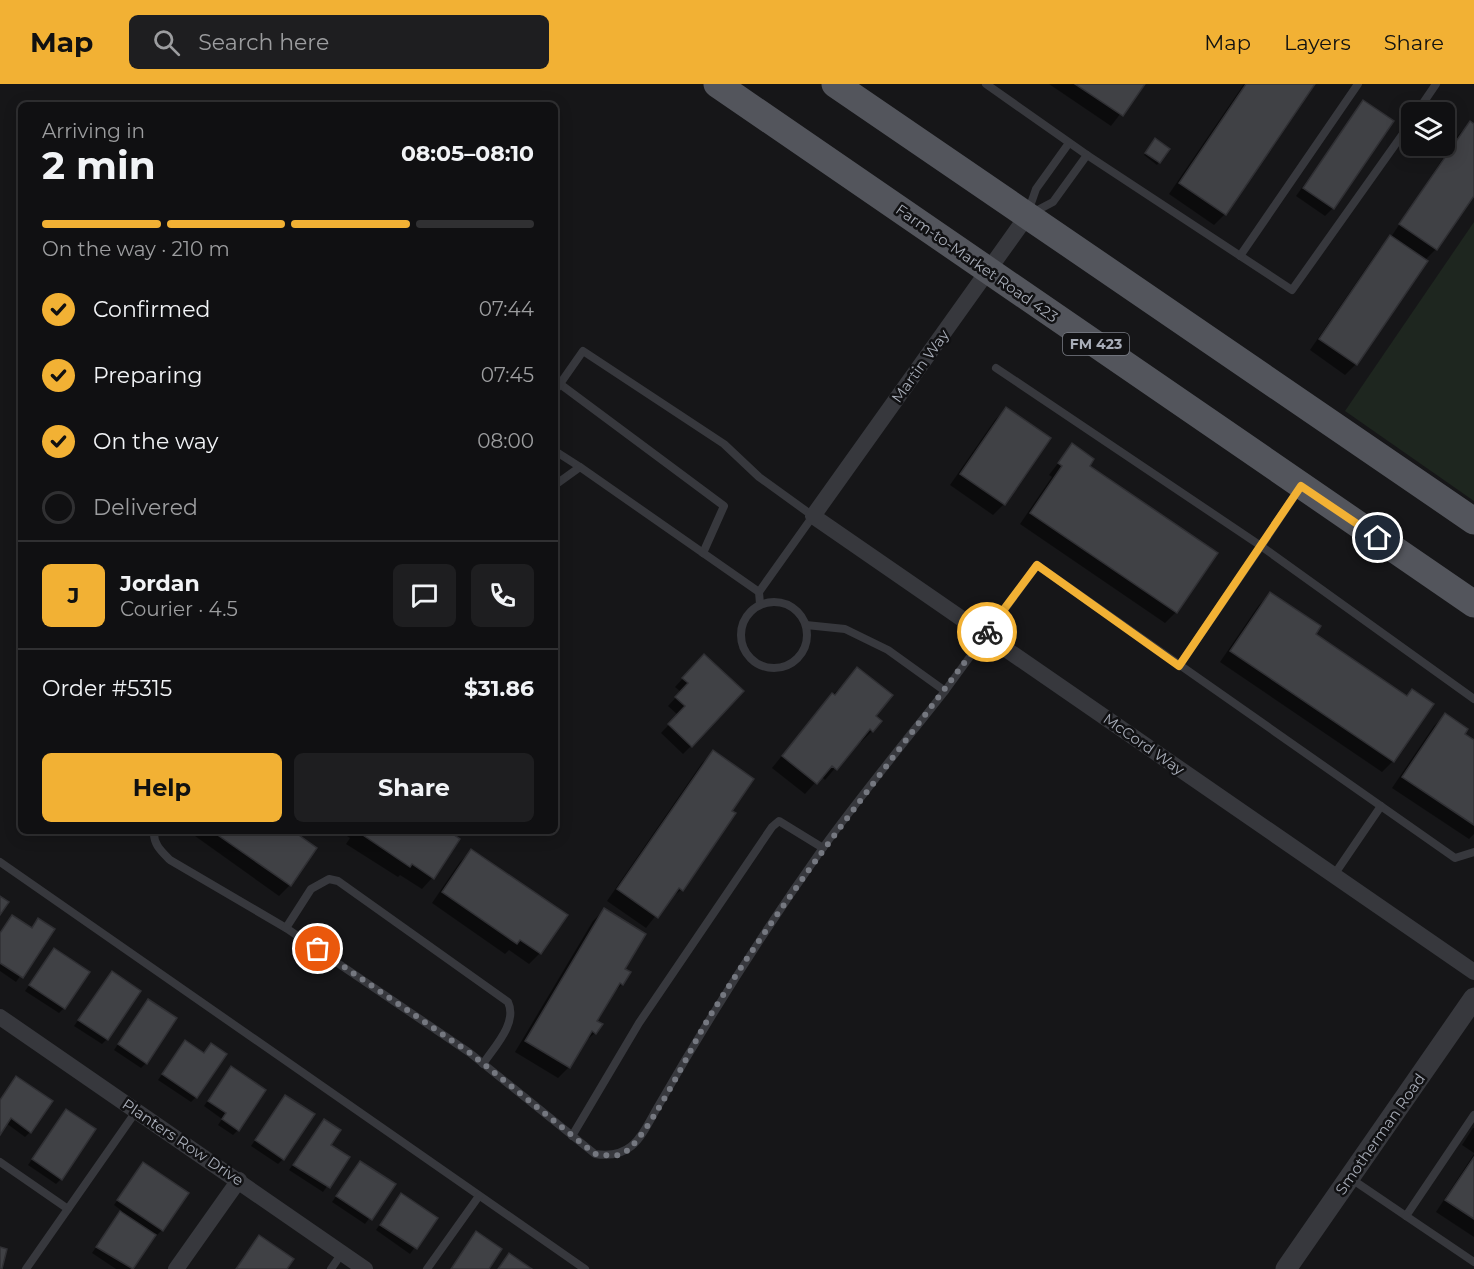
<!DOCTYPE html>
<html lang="en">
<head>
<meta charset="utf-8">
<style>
  body { margin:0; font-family:Montserrat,sans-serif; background:#1e1e20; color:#f1f3f6; height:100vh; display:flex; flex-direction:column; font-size:22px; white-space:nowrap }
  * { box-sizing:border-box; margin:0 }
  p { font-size:20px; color:#9c9d9f }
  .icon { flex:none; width:33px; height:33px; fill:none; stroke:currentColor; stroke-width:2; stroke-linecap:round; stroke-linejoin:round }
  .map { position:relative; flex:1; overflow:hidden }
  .details { position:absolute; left:18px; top:18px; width:540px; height:732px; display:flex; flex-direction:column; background:#101012; border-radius:9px; box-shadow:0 3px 15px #0003,0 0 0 2px #303032 }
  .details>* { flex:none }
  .tools { position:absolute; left:1401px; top:18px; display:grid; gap:12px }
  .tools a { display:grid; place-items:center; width:54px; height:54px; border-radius:9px; background:#101012; box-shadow:0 3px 15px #0003,0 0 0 2px #303032; font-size:30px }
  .pin { position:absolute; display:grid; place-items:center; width:51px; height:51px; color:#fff; margin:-26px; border:3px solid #fff; border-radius:50%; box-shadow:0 2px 6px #0007 }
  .courier { position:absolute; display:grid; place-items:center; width:60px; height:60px; margin:-30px; border:4px solid #f2b134; border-radius:50%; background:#fff; color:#222; box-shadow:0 2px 8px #0007 }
  .headline em { font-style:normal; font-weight:700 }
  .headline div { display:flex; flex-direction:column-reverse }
  .headline { display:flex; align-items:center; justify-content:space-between; height:102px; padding:0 24px }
  h1 { font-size:39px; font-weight:700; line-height:45px }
  .bar { display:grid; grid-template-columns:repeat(4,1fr); gap:9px 6px; align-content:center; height:72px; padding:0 24px }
  .bar i { height:8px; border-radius:4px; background:#303032 }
  .bar .on { background:#f2b134 }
  .bar p { grid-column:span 4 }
  .line { display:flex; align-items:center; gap:15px; padding:0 24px; border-top:2px solid #303032 }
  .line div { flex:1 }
  .round { display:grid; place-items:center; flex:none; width:63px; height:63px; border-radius:9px; background:#1e1e20 }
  ol { padding:0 24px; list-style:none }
  li { display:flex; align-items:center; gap:18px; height:66px }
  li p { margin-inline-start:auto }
  li .icon { padding:6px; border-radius:50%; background:#f2b134; color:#111; stroke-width:4 }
  li:last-child { color:#9c9d9f }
  li i { width:33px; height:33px; border:3px solid #303032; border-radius:50% }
  .primary-button { display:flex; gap:12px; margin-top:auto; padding:12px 24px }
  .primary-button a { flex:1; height:69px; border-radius:9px; background:#f2b134; color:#111; font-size:24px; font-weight:700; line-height:69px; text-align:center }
  .primary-button a+a { background:#1e1e20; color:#f1f3f6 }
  header { display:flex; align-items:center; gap:36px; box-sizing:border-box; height:84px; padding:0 30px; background:#f2b134; color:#111 }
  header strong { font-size:28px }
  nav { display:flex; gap:33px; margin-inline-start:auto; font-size:21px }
  .search { width:420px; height:54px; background:#1e1e20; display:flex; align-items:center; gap:15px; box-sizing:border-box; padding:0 21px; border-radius:9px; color:#9c9d9f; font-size:22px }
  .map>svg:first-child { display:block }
  .green { fill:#1e261f }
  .shadow { fill:#0007 }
  .building { fill:#404145; stroke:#303034; stroke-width:1.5 }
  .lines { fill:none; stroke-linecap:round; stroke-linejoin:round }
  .service { stroke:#37383d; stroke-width:8 }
  .minor { stroke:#37383d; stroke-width:16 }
  .tertiary { stroke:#37383d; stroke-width:21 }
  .primary { stroke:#53555c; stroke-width:27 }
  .done { stroke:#757880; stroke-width:6; stroke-dasharray:0 10.8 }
  .route { stroke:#f2b134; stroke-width:8 }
  .labels { text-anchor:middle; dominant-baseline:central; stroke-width:5; stroke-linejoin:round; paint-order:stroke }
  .shield { fill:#111113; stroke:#7b7e86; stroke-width:1.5 }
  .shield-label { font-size:14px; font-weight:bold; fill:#a8adb8 }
  .street-label { font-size:15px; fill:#a8adb8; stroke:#111113 }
</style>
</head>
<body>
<header>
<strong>Map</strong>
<div class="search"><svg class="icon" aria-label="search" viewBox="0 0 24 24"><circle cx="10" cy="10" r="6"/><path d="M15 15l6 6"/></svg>Search here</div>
<nav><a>Map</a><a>Layers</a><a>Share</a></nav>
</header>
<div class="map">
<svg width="1474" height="1185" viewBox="0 0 1474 1185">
  <rect width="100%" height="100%" fill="#161618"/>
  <path class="green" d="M 1474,138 L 1474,417 L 1345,327 Z"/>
  <g class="shadow">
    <path d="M 1049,0 L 1143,0 L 1111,42 Z"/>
    <path d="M 1244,0 L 1313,0 L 1225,130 L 1214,141 L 1169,110 Z"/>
    <path d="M 1364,18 L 1333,124 L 1325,132 L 1296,112 Z"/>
    <path d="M 1470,39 L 1474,42 L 1474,110 L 1436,165 L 1424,177 L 1356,280 L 1345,291 L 1310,266 L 1380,164 L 1391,153 L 1459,50 Z"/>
    <path d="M 1153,58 L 1159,78 L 1157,81 L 1144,71 Z"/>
    <path d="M 1006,325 L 1004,420 L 993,431 L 950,401 L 995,336 Z"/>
    <path d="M 1072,361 L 1176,528 L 1165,539 L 1020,440 L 1052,393 L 1049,391 Z"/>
    <path d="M 1270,510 L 1313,550 L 1406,613 L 1393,677 L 1382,688 L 1220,578 L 1259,521 Z"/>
    <path d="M 696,580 L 691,662 L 683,670 L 661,649 L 678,631 L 668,622 L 681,608 L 675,603 Z"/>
    <path d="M 858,585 L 874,633 L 872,647 L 861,658 L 859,656 L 825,696 L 821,692 L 805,710 L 772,684 L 822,622 Z"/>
    <path d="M 1445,631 L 1463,651 L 1474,658 L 1474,750 L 1469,755 L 1392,704 L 1434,642 Z"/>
    <path d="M 713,668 L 681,806 L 669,815 L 646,844 L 607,817 L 702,679 Z"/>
    <path d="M 188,747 L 290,747 L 290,801 L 279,812 Z"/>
    <path d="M 339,747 L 445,747 L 432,794 L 422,805 L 400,791 L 398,793 L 346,760 L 350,754 Z"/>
    <path d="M 471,767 L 566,832 L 540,869 L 529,880 L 509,866 L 505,870 L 432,819 L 460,778 Z"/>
    <path d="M 604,826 L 623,885 L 622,900 L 611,912 L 595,937 L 601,940 L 595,949 L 583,959 L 569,983 L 558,994 L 515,968 L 593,837 Z"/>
    <path d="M 38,836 L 53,846 L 16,898 L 0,887 L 0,849 L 31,845 Z"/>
    <path d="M 55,865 L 64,924 L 59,929 L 25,907 Z"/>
    <path d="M 112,889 L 107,955 L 102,960 L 74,942 Z"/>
    <path d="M 148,916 L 146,979 L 141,984 L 114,966 Z"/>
    <path d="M 185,958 L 203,970 L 211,961 L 196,1013 L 191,1018 L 158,996 Z"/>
    <path d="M 231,984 L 238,1046 L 233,1051 L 218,1041 L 222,1035 L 204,1022 Z"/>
    <path d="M 16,994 L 30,1048 L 25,1053 L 6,1039 L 0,1048 L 0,1016 Z"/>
    <path d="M 281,1018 L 283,1075 L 278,1080 L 251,1062 Z"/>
    <path d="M 66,1027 L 61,1095 L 56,1100 L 28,1081 Z"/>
    <path d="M 324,1037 L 329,1061 L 348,1073 L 323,1108 L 289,1086 Z"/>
    <path d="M 1473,1044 L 1474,1044 L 1474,1069 L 1462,1061 Z"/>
    <path d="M 1474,1070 L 1474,1153 L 1436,1128 Z"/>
    <path d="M 356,1084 L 394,1101 L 365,1140 L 332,1118 Z"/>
    <path d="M 139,1085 L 162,1146 L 157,1151 L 155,1149 L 131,1185 L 116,1185 L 92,1169 L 122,1127 L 114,1121 Z"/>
    <path d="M 397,1116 L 436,1134 L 410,1170 L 376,1146 Z"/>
  </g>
  <g class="building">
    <path d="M 1075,0 L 1145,0 L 1123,32 Z"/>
    <path d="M 1246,0 L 1315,0 L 1226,131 L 1179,99 Z"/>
    <path d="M 1363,16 L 1394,37 L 1334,125 L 1303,104 Z"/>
    <path d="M 1470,37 L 1474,40 L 1474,112 L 1437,166 L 1399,140 Z"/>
    <path d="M 1155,54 L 1170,65 L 1160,79 L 1145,69 Z"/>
    <path d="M 1390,151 L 1428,177 L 1357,281 L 1319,255 Z"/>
    <path d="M 1006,323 L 1051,354 L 1005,421 L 960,390 Z"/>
    <path d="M 1072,359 L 1094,375 L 1090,382 L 1218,469 L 1177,529 L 1030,429 L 1062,382 L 1058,379 Z"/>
    <path d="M 1270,508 L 1321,542 L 1316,550 L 1407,612 L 1412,605 L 1434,620 L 1394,678 L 1230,567 Z"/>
    <path d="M 704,570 L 744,607 L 692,663 L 668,640 L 685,622 L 675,613 L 688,599 L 682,594 Z"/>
    <path d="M 857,583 L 893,611 L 876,632 L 882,637 L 873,648 L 870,645 L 837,686 L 832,682 L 817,700 L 782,672 L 832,609 L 835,611 Z"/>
    <path d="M 1445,629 L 1468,645 L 1465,650 L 1474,656 L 1474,741 L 1402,693 Z"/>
    <path d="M 713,666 L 754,695 L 732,727 L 736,729 L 683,807 L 679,804 L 658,834 L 617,805 Z"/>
    <path d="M 212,747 L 293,747 L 317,764 L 291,802 Z"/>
    <path d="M 357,747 L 448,747 L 460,755 L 434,795 L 412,780 L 410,783 Z"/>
    <path d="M 471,765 L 568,831 L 541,870 L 520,856 L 517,860 L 442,808 Z"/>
    <path d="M 0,812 L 9,818 L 0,831 Z"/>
    <path d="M 604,824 L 646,850 L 625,885 L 631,888 L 623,901 L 620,899 L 597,937 L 603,940 L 596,950 L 592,947 L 570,984 L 525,957 Z"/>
    <path d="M 12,831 L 32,844 L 38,834 L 55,845 L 23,894 L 0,879 L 0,849 Z"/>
    <path d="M 54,864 L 90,888 L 65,925 L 29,901 Z"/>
    <path d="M 112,887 L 141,907 L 108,956 L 78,936 Z"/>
    <path d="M 148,915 L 177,934 L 147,980 L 118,960 Z"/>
    <path d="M 185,956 L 204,969 L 211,959 L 227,970 L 197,1014 L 162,990 Z"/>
    <path d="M 231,982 L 266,1006 L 239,1047 L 222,1035 L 226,1029 L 208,1017 Z"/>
    <path d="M 16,992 L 53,1017 L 31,1049 L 11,1034 L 0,1051 L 0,1016 Z"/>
    <path d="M 285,1011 L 315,1030 L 284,1076 L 255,1056 Z"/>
    <path d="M 66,1025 L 96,1045 L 62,1096 L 32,1075 Z"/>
    <path d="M 324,1035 L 341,1046 L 331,1061 L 350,1073 L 330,1104 L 293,1081 Z"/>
    <path d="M 1474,1073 L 1474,1135 L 1445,1116 Z"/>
    <path d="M 360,1077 L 396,1100 L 372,1136 L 336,1112 Z"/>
    <path d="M 143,1078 L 189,1109 L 163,1147 L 117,1116 Z"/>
    <path d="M 401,1109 L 438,1134 L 417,1165 L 380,1141 Z"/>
    <path d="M 120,1127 L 156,1151 L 133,1185 L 96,1163 Z"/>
    <path d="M 476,1147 L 502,1165 L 489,1185 L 451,1185 Z"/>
    <path d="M 259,1151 L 294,1175 L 287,1185 L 236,1185 Z"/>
    <path d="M 0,1163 L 7,1165 L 2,1185 L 0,1185 Z"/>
    <path d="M 509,1169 L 532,1185 L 498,1185 Z"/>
  </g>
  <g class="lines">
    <g class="service">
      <path d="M 986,0 L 1087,71 L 1292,206 L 1412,37"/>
      <path d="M 1417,28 L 1436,0"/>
      <path d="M 1028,128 L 1036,105 L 1069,59"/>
      <path d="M 1032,129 L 1053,118 L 1087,71"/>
      <path d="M 1240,172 L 1358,0"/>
      <path d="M 996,284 L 1261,462 L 1299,405"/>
      <path d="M 560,300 L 724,422 L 703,469"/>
      <path d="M 555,307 L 583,267 L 724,360 L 759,393 L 813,432 L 759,508 L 760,520"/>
      <path d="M 555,367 L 580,383"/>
      <path d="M 555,401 L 580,383 L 759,508"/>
      <circle cx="774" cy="551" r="33"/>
      <path d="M 1179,582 L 1261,462 L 1474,615"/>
      <path d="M 945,607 L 1037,481 L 1455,774 L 1474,768"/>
      <path d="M 154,747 C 153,760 161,767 170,776 L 286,844 L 470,969 L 595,1070 C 635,1076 642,1049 660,1019 C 710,932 764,847 822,765 C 861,711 904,659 945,607 L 888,566 L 845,545 L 806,541"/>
      <path d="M 0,778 L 585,1185"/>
      <path d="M 1334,791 L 1381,722"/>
      <path d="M 286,844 L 311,805 L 329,795 L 338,797 L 508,918 C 518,939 494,963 483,980"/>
      <path d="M 572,1052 L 639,939 L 772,743 L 779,737 L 823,764"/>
      <path d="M 0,1078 L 68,1125"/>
      <path d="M 1350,1094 L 1406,1132 L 1474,1031"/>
      <path d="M 1406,1132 L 1474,1178"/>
      <path d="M 26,1185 L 137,1026"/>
      <path d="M 331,1185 L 342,1169"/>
      <path d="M 427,1185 L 479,1112"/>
    </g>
    <g class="minor">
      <path d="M 1027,132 L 813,432 L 1474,888"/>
      <path d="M 0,933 L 365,1185"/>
      <path d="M 176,1185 L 239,1096"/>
    </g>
    <path class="tertiary" d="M 1286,1185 L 1474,914"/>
    <g class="primary">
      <path d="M 717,0 L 1474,520"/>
      <path d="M 835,0 L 1474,437"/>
    </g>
  </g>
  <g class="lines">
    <path class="done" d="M 318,865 L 470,969 L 595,1070 C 603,1071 614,1073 622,1070 C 646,1059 693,959 710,932 C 793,798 894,675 987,548"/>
    <path class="route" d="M 987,548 L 1037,481 L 1179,582 L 1301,402 L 1378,454"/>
  </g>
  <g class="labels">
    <rect class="shield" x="1063" y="249" width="66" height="22" rx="4.5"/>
    <g class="shield-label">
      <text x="1096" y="260">FM 423</text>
    </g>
    <g class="street-label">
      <text transform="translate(977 179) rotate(35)">Farm-to-Market Road 423</text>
      <text transform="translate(920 282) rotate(-54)">Martin Way</text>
      <text transform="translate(1144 660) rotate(35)">McCord Way</text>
      <text transform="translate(1380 1050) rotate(-55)">Smotherman Road</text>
      <text transform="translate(183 1058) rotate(34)">Planters Row Drive</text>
    </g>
  </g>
</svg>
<div class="tools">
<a><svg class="icon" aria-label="layers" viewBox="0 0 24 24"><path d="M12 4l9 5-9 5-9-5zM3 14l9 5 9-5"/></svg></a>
</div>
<div class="pin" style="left:318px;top:865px;background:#ea580c"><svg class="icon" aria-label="bag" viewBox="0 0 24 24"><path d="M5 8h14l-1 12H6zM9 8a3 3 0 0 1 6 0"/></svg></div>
<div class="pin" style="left:1378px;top:454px;background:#1f2937"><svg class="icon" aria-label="home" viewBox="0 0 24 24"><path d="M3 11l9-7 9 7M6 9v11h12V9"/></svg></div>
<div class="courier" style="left:987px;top:548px"><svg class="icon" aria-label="bike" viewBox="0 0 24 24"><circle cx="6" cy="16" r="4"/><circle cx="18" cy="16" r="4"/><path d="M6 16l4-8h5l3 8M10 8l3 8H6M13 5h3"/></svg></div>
<section class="details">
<div class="headline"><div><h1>2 min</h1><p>Arriving in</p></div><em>08:05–08:10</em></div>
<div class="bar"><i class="on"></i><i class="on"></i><i class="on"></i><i></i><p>On the way · 210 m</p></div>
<ol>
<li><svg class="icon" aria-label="check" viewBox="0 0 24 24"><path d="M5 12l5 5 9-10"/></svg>Confirmed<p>07:44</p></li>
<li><svg class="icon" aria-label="check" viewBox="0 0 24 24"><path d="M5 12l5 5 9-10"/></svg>Preparing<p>07:45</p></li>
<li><svg class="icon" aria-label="check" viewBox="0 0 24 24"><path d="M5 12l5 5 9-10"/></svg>On the way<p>08:00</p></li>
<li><i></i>Delivered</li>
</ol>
<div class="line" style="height:108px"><b class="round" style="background:#f2b134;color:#111">J</b><div><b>Jordan</b><p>Courier · 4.5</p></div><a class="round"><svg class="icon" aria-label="chat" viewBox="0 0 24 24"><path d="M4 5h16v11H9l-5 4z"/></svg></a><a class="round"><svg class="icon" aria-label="phone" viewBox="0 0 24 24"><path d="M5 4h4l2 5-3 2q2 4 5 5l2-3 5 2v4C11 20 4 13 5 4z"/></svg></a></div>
<div class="line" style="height:78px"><div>Order #5315</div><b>$31.86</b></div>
<div class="primary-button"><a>Help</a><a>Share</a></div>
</section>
</div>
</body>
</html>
